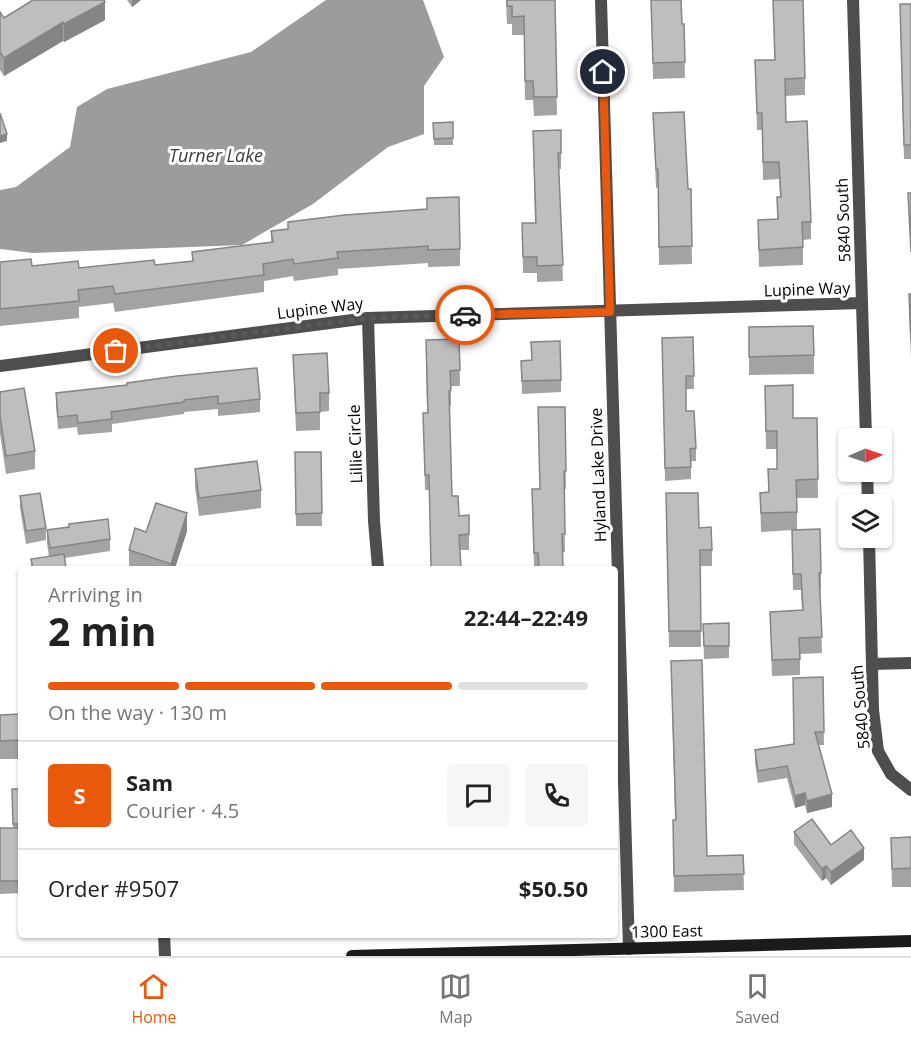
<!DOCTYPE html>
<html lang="en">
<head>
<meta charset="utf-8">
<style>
  body { margin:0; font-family:"Open Sans",sans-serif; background:#f6f6f6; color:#222; height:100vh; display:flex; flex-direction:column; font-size:22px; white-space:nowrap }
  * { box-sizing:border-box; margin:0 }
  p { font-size:20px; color:#767676 }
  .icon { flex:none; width:33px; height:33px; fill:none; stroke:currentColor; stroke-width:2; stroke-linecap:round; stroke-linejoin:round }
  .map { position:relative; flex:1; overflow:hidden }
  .sheet { position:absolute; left:18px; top:566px; width:600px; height:372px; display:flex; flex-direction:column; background:#fff; border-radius:6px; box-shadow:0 2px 4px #0004 }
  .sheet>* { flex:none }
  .needle { width:39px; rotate:88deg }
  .tools { position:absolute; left:838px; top:428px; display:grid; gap:12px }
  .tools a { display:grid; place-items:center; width:54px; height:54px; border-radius:6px; background:#fff; box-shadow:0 2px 4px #0004; font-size:30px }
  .pin { position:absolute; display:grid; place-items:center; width:51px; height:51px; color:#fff; margin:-26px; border:3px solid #fff; border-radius:50%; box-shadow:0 2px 6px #0007 }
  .courier { position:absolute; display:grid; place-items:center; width:60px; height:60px; margin:-30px; border:4px solid #ea580c; border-radius:50%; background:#fff; color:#222; box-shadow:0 2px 8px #0007 }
  .head em { font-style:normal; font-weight:700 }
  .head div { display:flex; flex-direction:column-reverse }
  .head { display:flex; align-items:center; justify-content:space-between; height:102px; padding:0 30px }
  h1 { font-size:39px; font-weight:700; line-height:45px }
  .bar { display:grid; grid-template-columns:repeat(4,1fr); gap:9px 6px; align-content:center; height:72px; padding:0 30px }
  .bar i { height:8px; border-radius:4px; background:#e0e0e0 }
  .bar .selected { background:#ea580c }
  .bar p { grid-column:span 4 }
  .line { display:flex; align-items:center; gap:15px; padding:0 30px; border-top:2px solid #e0e0e0 }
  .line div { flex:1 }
  .round { display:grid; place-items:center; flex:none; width:63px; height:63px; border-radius:6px; background:#f6f6f6 }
  .menu { display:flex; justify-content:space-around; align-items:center; height:84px; border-top:2px solid #e0e0e0; background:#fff; font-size:16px; color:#767676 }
  .menu a { display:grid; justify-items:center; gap:3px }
  .menu .selected { color:#ea580c }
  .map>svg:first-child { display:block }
  .water { fill:#9c9c9c }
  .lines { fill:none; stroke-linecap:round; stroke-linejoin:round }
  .street { stroke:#4e4e4e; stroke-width:12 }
  .secondary { stroke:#1b1b1b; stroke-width:12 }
  .wall { fill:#a3a3a3 }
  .shaded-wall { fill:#858585 }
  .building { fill:#bebebe; stroke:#858585; stroke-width:1.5 }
  .done { stroke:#595959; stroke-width:6; stroke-dasharray:0 10.8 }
  .route { stroke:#ea580c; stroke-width:8 }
  .labels { text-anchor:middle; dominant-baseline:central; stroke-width:6; stroke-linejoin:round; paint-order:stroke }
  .street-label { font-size:16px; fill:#000; stroke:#fff }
  .water-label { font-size:18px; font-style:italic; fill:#3d3d3d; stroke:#fff }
</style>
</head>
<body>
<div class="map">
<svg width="911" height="956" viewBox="0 0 911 956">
  <rect width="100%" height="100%" fill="#fff"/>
  <path class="water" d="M 326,0 L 423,0 L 444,57 L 424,86 L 424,134 L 388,147 L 313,204 L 242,245 L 33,253 L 0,249 L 0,190 L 16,187 L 70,147 L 77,107 L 107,89 L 251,52 Z"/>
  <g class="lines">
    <g class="street">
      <path d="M 601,0 L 629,949"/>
      <path d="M 853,0 L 866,438"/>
      <path d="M 368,318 L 374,521 L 378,568"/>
      <path d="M 0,366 L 368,318 L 862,303"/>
      <path d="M 867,471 L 868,504"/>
      <path d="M 869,537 L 873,710 L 878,751 L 891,774 L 911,790"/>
      <path d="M 872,664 L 911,663"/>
      <path d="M 164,934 L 165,956"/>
    </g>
    <path class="secondary" d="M 352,956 L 911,941"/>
  </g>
  <g class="wall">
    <path d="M 127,0 L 141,0 L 132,7 Z"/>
    <path d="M 506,0 L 555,0 L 557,115 L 534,116 L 533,100 L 525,100 L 524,35 L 512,35 L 512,24 L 507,24 Z"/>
    <path d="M 651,0 L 681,0 L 682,24 L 684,24 L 685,78 L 653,79 Z"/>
    <path d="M 911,4 L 911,159 L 904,159 L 900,19 Z"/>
    <path d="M 0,12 L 4,18 L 105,20 L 64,42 L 63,41 L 4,76 L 0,70 Z"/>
    <path d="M 755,60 L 774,60 L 805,78 L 805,95 L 785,96 L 786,122 L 811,222 L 811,239 L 803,240 L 803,265 L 759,267 L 758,220 L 777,219 L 777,197 L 780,197 L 779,179 L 763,180 L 762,130 L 757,130 Z"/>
    <path d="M 653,113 L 688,189 L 691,189 L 692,264 L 659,265 L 658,187 L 656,188 Z"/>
    <path d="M 433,123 L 453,138 L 453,145 L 434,145 Z"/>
    <path d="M 561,130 L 561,169 L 559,169 L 563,281 L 537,282 L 537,273 L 523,273 L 522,223 L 535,223 L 533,131 Z"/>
    <path d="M 288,222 L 460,249 L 460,266 L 428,267 L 428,263 L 338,269 L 338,275 L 294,281 L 293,276 L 264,281 L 264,292 L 115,312 L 113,303 L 79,307 L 79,318 L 0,326 L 0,262 L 32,266 L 79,268 L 155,265 L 192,261 L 192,252 L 271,242 L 271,231 L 288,229 Z"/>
    <path d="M 909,294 L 911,294 L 911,359 L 909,312 Z"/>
    <path d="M 749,327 L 814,355 L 814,374 L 749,375 Z"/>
    <path d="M 693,337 L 694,389 L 686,389 L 686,411 L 696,448 L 696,461 L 691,461 L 691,479 L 665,481 L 662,338 Z"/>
    <path d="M 459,339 L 460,386 L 451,386 L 451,406 L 449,406 L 452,496 L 459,516 L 469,534 L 469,550 L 460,550 L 461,568 L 431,568 L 429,490 L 425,490 L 423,413 L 427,413 L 426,355 Z"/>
    <path d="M 531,342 L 561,380 L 561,392 L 522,394 L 521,361 L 532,360 Z"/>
    <path d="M 293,355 L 329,393 L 329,411 L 320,412 L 320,430 L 296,431 Z"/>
    <path d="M 127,385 L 260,399 L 260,412 L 218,416 L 218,409 L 184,412 L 184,414 L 112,424 L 112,432 L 78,435 L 77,427 L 58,429 L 56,405 L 56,393 Z"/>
    <path d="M 765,386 L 793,418 L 817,418 L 818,498 L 797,498 L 797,529 L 821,573 L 821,589 L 820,589 L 822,653 L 800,654 L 800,675 L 772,676 L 770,612 L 802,610 L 801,590 L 793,590 L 792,530 L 761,532 L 760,493 L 768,493 L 768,469 L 777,469 L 777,449 L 766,449 Z"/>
    <path d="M 0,392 L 35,451 L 35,469 L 6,474 L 0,434 Z"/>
    <path d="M 565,407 L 566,489 L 564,489 L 565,552 L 563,552 L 563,568 L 534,568 L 532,489 L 540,489 Z"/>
    <path d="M 295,452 L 321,452 L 322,526 L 296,526 Z"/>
    <path d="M 195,469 L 261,490 L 261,508 L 199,516 L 195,487 Z"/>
    <path d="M 20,496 L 46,528 L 46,540 L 26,544 L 20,508 Z"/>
    <path d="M 666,509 L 699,528 L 712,550 L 712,566 L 700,566 L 701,647 L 669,647 Z"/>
    <path d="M 47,530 L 110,539 L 110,551 L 65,558 L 66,568 L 31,568 L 31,559 L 49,557 L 47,543 Z"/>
    <path d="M 187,531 L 175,568 L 129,568 L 129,550 L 146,532 Z"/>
    <path d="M 729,623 L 729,658 L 704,659 L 703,624 Z"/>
    <path d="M 671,661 L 707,856 L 743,855 L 744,890 L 674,892 L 673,820 L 675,820 Z"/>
    <path d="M 823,677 L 824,745 L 819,745 L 832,807 L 807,813 L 805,805 L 795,808 L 787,778 L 758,783 L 755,763 L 755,750 L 794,744 Z"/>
    <path d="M 21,714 L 21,759 L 0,759 L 0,715 Z"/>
    <path d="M 12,789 L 21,789 L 21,893 L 0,894 L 0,828 L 13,828 Z"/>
    <path d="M 794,832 L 831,845 L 864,860 L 831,885 L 826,878 L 822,881 L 794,844 Z"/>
    <path d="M 911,837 L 911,887 L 892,887 L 891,838 Z"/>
  </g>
  <g class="shaded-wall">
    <path d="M 132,0 L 141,0 L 132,7 Z"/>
    <path d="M 105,2 L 105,20 L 64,42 L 64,24 Z"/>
    <path d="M 63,22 L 63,41 L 4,76 L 4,58 Z"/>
    <path d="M 7,134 L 7,141 L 0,143 L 0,136 Z"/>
    <path d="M 187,513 L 187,531 L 175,568 L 171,568 L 171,564 Z"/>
    <path d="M 805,793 L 805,805 L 795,808 L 795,796 Z"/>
    <path d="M 832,794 L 832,807 L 807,813 L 807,801 Z"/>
    <path d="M 864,848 L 864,860 L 831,885 L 831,872 Z"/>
    <path d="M 826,866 L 826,878 L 822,881 L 822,869 Z"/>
  </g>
  <g class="building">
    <path d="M 33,0 L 104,0 L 105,2 L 64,24 L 63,22 L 4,58 L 0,52 L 0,12 L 4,18 Z"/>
    <path d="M 507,0 L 555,0 L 557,97 L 534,97 L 533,81 L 525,81 L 524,16 L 512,17 L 512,6 L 507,6 Z"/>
    <path d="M 651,0 L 681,0 L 682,24 L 684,24 L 685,62 L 653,63 Z"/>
    <path d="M 773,0 L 803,0 L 805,78 L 785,79 L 786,122 L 807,121 L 811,222 L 802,222 L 803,247 L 759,250 L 758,220 L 778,219 L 777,197 L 781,197 L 779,162 L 763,162 L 762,113 L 757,113 L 755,60 L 775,60 Z"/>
    <path d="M 900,4 L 911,4 L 911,145 L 904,145 Z"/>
    <path d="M 684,112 L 688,189 L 691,189 L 692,246 L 659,247 L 658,169 L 656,169 L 653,113 Z"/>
    <path d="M 0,113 L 7,134 L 0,136 Z"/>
    <path d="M 453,122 L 453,138 L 434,139 L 433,123 Z"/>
    <path d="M 561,130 L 561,153 L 558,153 L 563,265 L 537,266 L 537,257 L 523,257 L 522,223 L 536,223 L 533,131 Z"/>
    <path d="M 908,193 L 911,193 L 911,252 Z"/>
    <path d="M 459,197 L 460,249 L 428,250 L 428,246 L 337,252 L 338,258 L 294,264 L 293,259 L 263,264 L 264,275 L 115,294 L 113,286 L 78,290 L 79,301 L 0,309 L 0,262 L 31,259 L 32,266 L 78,261 L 79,268 L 154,260 L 155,265 L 193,261 L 192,252 L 273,242 L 271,231 L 288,229 L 288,222 L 345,215 L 427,209 L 427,198 Z"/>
    <path d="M 909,294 L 911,294 L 911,341 Z"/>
    <path d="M 813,326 L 814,355 L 749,357 L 749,327 Z"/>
    <path d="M 693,337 L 694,376 L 686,376 L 686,411 L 694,411 L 696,448 L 690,449 L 691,467 L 665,468 L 662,338 Z"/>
    <path d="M 459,339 L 460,370 L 450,371 L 451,390 L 449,391 L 452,496 L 458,496 L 459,516 L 469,515 L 469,534 L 459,535 L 461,568 L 431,568 L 429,475 L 425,475 L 423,413 L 428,413 L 426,340 Z"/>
    <path d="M 560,341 L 561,380 L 522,381 L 521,361 L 532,360 L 531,342 Z"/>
    <path d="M 327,353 L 329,393 L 320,393 L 320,412 L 296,413 L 293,355 Z"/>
    <path d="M 257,368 L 260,399 L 218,404 L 218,396 L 184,400 L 184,402 L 111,412 L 112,419 L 78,423 L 77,415 L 58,417 L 56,393 L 127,385 L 127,383 L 177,376 Z"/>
    <path d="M 793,385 L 793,418 L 817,418 L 818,479 L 796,480 L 797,512 L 761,513 L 760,493 L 769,492 L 768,469 L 777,469 L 777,431 L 766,431 L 765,386 Z"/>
    <path d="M 24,388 L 35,451 L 6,456 L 0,416 L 0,392 Z"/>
    <path d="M 538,407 L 565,407 L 566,471 L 564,471 L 565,534 L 562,534 L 563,568 L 539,568 L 538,553 L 534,553 L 532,489 L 540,489 Z"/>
    <path d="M 295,452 L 321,452 L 322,513 L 296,514 Z"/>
    <path d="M 257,461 L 261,490 L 199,498 L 195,469 Z"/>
    <path d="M 40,493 L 46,528 L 26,531 L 20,496 Z"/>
    <path d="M 666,493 L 698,493 L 699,528 L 711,527 L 712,550 L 700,550 L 701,631 L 669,631 Z"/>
    <path d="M 156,503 L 187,513 L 171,564 L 129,550 L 135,528 L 146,532 Z"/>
    <path d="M 108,519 L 110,539 L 50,548 L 47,530 L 69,527 L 69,524 Z"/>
    <path d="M 820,529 L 821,573 L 819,573 L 822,637 L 799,638 L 800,659 L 772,660 L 770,612 L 803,610 L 801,574 L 793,574 L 792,530 Z"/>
    <path d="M 64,554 L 66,568 L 33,568 L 31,559 Z"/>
    <path d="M 729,623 L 729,646 L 704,646 L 703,624 Z"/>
    <path d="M 702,660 L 707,856 L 743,855 L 744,874 L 674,876 L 673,820 L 676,820 L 671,661 Z"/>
    <path d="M 823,677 L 824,732 L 815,732 L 832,794 L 807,801 L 805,793 L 795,796 L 787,766 L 758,771 L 755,750 L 794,744 L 793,678 Z"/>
    <path d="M 21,714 L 21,740 L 0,741 L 0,715 Z"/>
    <path d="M 12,789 L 21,789 L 21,824 L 13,824 Z"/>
    <path d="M 812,819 L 831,845 L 851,830 L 864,848 L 831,872 L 826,866 L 822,869 L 794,832 Z"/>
    <rect x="0" y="828" width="21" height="53"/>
    <path d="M 911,837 L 911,868 L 892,869 L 891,838 Z"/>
  </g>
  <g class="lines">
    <path class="done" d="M 116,351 L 368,318 L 465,315"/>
    <path class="route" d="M 465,315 L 610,312 L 603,72"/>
  </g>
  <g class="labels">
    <g class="street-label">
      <text transform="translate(843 220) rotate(-92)">5840 South</text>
      <text transform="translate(807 289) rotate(-2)">Lupine Way</text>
      <text transform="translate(320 308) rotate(-7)">Lupine Way</text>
      <text transform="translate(355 444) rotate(-92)">Lillie Circle</text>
      <text transform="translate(598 475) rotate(-92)">Hyland Lake Drive</text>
      <text transform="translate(860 707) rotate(-95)">5840 South</text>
      <text transform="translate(667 931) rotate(-1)">1300 East</text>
    </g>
    <g class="water-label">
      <text x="216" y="155">Turner Lake</text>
    </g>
  </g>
</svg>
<div class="tools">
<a><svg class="needle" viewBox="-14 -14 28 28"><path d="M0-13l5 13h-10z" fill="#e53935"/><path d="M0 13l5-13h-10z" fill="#767676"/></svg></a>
<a><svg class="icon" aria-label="layers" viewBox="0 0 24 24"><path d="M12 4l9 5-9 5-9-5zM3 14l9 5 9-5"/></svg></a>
</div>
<div class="pin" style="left:116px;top:351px;background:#ea580c"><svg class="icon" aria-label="bag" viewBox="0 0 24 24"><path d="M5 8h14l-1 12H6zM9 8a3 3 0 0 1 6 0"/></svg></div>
<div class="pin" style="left:603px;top:72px;background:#1f2937"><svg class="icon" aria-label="home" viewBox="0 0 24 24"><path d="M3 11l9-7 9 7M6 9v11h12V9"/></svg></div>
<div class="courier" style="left:465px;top:315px"><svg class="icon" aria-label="car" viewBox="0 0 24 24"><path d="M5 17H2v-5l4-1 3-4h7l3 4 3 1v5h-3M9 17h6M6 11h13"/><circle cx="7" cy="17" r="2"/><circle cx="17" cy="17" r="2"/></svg></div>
<section class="sheet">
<div class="head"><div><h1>2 min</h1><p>Arriving in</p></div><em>22:44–22:49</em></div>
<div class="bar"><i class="selected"></i><i class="selected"></i><i class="selected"></i><i></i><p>On the way · 130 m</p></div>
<div class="line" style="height:108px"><b class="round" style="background:#ea580c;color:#fff">S</b><div><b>Sam</b><p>Courier · 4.5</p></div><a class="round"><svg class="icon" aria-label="chat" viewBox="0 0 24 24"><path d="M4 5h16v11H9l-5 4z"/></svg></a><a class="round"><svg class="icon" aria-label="phone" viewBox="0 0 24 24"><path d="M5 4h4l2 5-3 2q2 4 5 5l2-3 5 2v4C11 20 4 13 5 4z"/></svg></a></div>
<div class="line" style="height:78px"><div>Order #9507</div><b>$50.50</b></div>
</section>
</div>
<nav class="menu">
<a class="selected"><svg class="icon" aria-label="home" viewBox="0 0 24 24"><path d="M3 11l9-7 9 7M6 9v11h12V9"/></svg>Home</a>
<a><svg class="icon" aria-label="map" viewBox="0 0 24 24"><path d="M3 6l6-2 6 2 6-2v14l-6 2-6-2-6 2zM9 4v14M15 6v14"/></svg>Map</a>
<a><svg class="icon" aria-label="saved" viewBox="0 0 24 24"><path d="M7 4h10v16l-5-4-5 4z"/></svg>Saved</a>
</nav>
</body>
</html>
